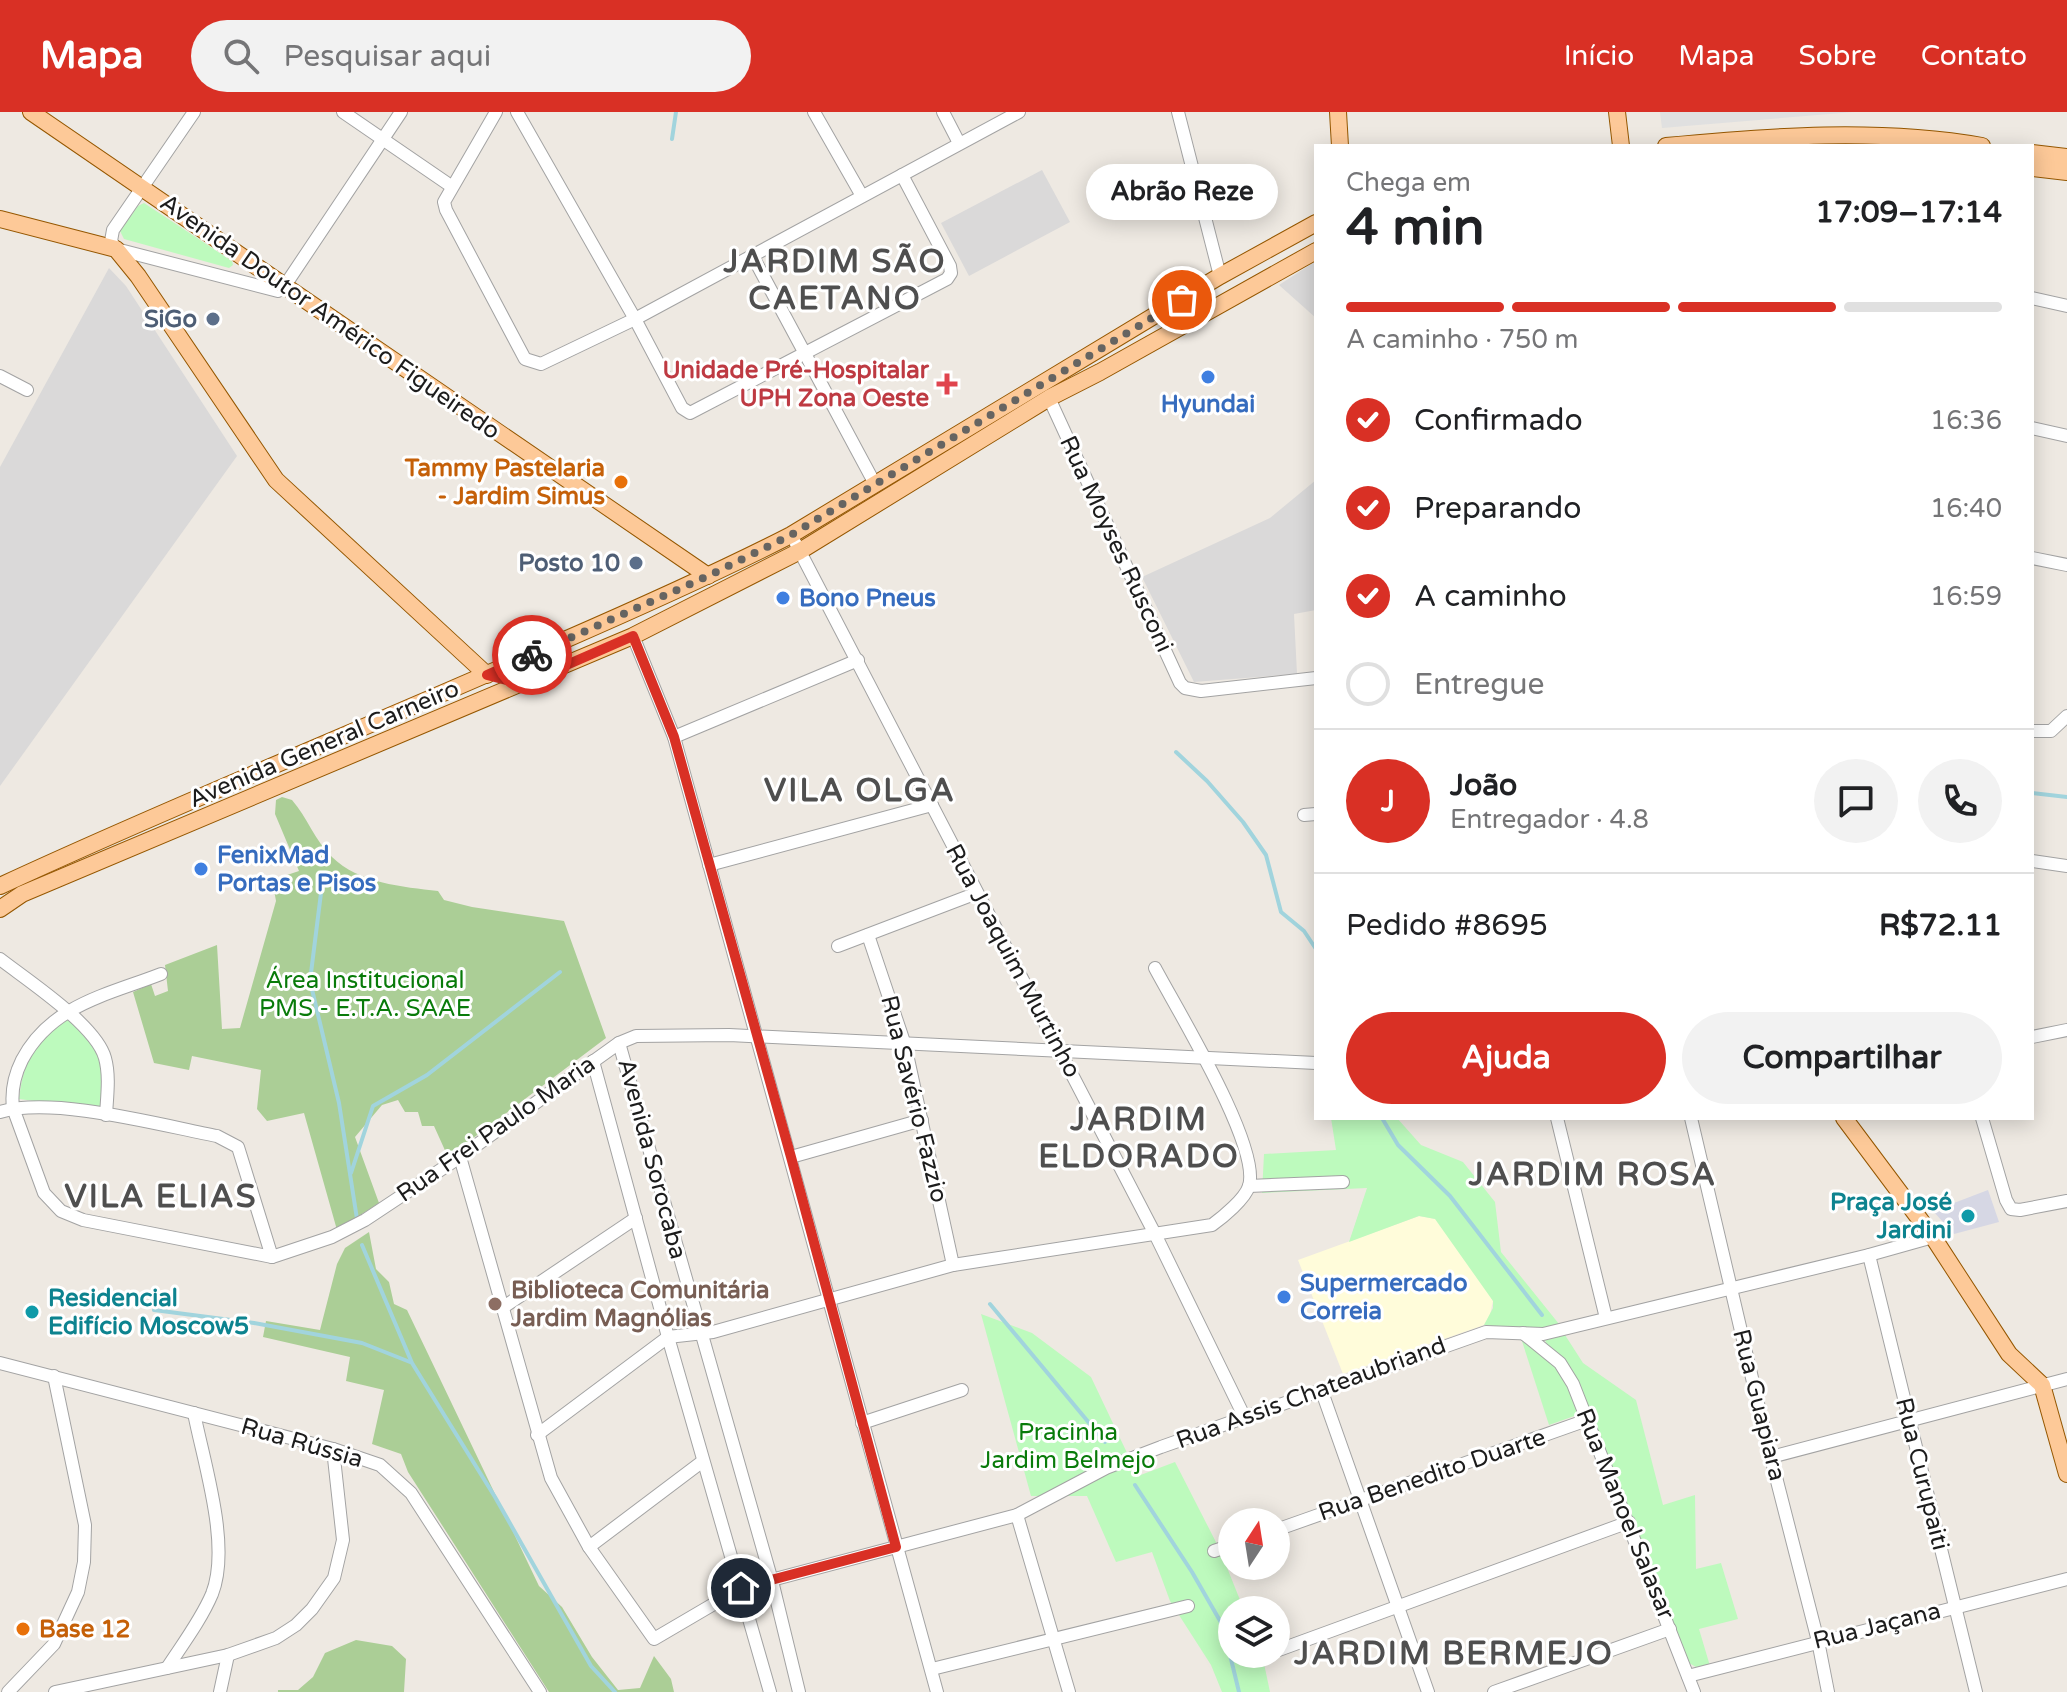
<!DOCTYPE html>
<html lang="pt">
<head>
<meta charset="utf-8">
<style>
  body { margin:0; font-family:"Varela Round",sans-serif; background:#f2f2f2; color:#202124; height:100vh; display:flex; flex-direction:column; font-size:30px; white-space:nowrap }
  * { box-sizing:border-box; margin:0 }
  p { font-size:26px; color:#757577 }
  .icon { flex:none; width:44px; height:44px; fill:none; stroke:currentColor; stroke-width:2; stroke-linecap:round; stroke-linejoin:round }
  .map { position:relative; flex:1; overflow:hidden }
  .panel { position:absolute; left:1314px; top:32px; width:720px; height:976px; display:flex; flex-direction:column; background:#fff; border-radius:0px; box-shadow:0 4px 20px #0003 }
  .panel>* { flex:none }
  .needle { width:52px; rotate:12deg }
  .controls { position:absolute; left:1218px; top:1396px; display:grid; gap:16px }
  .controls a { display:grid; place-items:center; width:72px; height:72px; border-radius:50%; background:#fff; box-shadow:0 4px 20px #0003; font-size:40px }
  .pin { position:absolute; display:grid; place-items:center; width:68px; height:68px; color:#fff; margin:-34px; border:4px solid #fff; border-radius:50%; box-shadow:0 2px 8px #0007 }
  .courier { position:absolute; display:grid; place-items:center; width:80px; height:80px; margin:-40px; border:6px solid #d93025; border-radius:50%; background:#fff; color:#222; box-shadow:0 2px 10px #0007 }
  .bubble { position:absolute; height:56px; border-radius:28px; background:#fff; box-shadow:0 4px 20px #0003; font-size:26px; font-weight:700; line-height:56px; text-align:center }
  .summary em { font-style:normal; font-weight:700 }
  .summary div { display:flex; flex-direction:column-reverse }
  .summary { display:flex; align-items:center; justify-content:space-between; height:136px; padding:0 32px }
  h1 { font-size:52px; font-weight:700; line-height:60px }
  .bar { display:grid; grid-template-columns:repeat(4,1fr); gap:12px 8px; align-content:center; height:96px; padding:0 32px }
  .bar i { height:10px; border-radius:6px; background:#e0e0e0 }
  .bar .selected { background:#d93025 }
  .bar p { grid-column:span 4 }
  .line { display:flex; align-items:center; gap:20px; padding:0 32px; border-top:2px solid #e0e0e0 }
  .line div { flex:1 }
  .round { display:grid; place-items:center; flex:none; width:84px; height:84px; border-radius:42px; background:#f2f2f2 }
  ol { padding:0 32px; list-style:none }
  li { display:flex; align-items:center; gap:24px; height:88px }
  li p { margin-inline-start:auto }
  li .icon { padding:8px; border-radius:50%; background:#d93025; color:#fff; stroke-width:4 }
  li:last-child { color:#757577 }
  li i { width:44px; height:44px; border:4px solid #e0e0e0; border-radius:50% }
  .button { display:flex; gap:16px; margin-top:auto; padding:16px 32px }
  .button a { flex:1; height:92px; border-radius:48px; background:#d93025; color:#fff; font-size:32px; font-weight:700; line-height:92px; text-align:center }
  .button a+a { background:#f2f2f2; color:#202124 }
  header { display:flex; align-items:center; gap:48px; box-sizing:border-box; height:112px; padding:0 40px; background:#d93025; color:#fff }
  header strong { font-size:38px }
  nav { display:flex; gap:44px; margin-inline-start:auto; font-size:28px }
  .search { width:560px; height:72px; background:#f2f2f2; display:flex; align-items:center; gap:20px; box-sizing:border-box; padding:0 28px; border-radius:44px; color:#757577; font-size:30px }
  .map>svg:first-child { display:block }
  .residential { fill:#dad9d9 }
  .education { fill:#fffcda }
  .forest { fill:#abce96 }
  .park { fill:#bdfabd }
  .parking { fill:#e0e0e0 }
  .plaza { fill:#d6d7e4 }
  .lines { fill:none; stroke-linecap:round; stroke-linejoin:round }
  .stream { stroke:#a1d4dd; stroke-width:4 }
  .minor-casing { stroke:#a3a3a3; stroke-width:14 }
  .major-casing { stroke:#955700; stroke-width:18 }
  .minor { stroke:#fff; stroke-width:12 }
  .major { stroke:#fdc998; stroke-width:16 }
  .done { stroke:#666461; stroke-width:8; stroke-dasharray:0 14.4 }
  .route { stroke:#d93025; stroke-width:10 }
  .service-dot { fill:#5c6f8a; stroke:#fff; stroke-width:3 }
  .shop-dot { fill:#3f7fe0; stroke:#fff; stroke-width:3 }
  .health-dot { fill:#e0444e; stroke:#fff; stroke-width:3 }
  .food-dot { fill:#e8710a; stroke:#fff; stroke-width:3 }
  .culture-dot { fill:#0f9aa8; stroke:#fff; stroke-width:3 }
  .education-dot { fill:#8d6e63; stroke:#fff; stroke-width:3 }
  .labels { text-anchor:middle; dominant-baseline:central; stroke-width:6; stroke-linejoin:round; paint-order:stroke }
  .street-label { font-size:24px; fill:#1c1c1c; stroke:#fff }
  .service-label { font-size:24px; font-weight:bold; fill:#4e5e75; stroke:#fff; text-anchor:end }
  .health-label { font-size:24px; font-weight:bold; fill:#be3a42; stroke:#fff; text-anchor:end }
  .shop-label { font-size:24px; font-weight:bold; fill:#366cbe; stroke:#fff; text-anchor:start }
  .food-label { font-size:24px; font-weight:bold; fill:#c56008; stroke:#fff; text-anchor:end }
  .park-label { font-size:24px; fill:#097b0a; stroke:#fff }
  .culture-label { font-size:24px; font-weight:bold; fill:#0d838f; stroke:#fff; text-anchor:end }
  .education-label { font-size:24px; font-weight:bold; fill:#785e54; stroke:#fff; text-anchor:start }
  .district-label { font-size:32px; font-weight:bold; letter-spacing:2px; fill:#4f4f4f; stroke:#fff }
</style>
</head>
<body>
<header>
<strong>Mapa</strong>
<div class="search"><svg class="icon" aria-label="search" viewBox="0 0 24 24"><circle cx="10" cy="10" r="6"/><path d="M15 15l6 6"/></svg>Pesquisar aqui</div>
<nav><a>Início</a><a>Mapa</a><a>Sobre</a><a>Contato</a></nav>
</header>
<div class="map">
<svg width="2067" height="1580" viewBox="0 0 2067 1580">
  <rect width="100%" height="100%" fill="#eee9e2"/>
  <g class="residential">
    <path d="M 1042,58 L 1070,110 L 969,164 L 941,111 Z"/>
    <path d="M 1316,149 L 1316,206 L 1279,173 Z"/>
    <path d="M 109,156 L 126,174 L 237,344 L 0,674 L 0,355 Z"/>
    <path d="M 1316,368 L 1316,498 L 1294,502 L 1297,562 L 1194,570 L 1142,465 L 1270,406 Z"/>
  </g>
  <path class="education" d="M 1419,1104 L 1436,1107 L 1490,1183 L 1493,1189 L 1490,1203 L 1484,1213 L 1343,1262 L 1298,1148 Z"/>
  <g class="forest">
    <path d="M 282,685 L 292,688 C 307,705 315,729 332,745 C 358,771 403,775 438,779 L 444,788 L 472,795 L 564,809 L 606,926 L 448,1045 L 434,1014 L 422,1014 L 418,1000 L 405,1000 L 398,988 L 382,993 L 355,1025 L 379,1091 L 337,1118 L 304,1001 L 267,1009 L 257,997 L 261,958 L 192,944 L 189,958 L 154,951 L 133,880 L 151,872 L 155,884 L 168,879 L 165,853 L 217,833 L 222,917 L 240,916 L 276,789 L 274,778 L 278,766 L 299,759 L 275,702 L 276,688 Z"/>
    <path d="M 369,1120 L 376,1157 L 389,1170 L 394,1192 L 407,1198 L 539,1474 L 562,1495 L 592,1545 L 618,1578 L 640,1576 L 654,1544 L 671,1567 L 674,1580 L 549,1580 L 408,1360 L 401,1342 L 372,1332 L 384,1278 L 346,1269 L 350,1245 L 263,1225 L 266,1209 L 320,1218 L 337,1152 L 345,1136 Z"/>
    <path d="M 356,1528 L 392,1534 L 406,1547 L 404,1580 L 278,1580 L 278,1578 L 298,1578 L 313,1565 L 325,1541 Z"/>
  </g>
  <g class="park">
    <path d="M 144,91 L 232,149 L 233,153 L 229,156 L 124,127 L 120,119 L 138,94 Z"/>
    <path d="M 67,907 L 85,920 L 103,946 L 104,998 L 19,987 C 23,950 35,927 67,907 Z"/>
    <path d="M 1331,1006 L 1397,1006 L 1421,1033 L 1463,1050 L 1495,1090 L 1501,1140 L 1559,1212 C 1539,1224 1507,1215 1484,1213 L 1493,1196 L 1493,1189 L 1435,1107 L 1419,1104 L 1349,1130 L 1367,1076 L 1262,1081 L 1264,1042 L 1336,1038 Z"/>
    <path d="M 981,1202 L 1032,1221 L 1091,1265 L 1138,1364 L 1175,1350 L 1220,1438 L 1244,1498 L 1232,1498 L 1232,1542 L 1262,1542 L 1270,1580 L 1222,1580 L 1211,1553 L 1170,1489 L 1152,1440 L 1116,1450 L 1087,1384 L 1031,1384 Z"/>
    <path d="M 1520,1223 L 1560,1256 L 1580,1302 L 1549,1313 Z"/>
    <path d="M 1565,1223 L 1583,1251 L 1636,1288 L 1663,1393 L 1695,1383 L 1696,1457 L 1721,1451 L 1738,1507 L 1699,1517 L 1710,1554 L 1696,1555 L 1689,1551 L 1582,1284 L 1547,1233 L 1545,1228 L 1549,1225 Z"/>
  </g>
  <path class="parking" d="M 1660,0 L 1854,0 L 1662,16 Z"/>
  <path class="plaza" d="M 1988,1078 L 1999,1110 L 1954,1122 L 1933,1099 Z"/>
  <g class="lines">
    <g class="stream">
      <path d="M 672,27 L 676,0"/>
      <path d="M 1176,640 L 1207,669 L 1243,710 L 1266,743 L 1281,800 L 1304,819 L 1316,837"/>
      <path d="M 2032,681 L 2067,685"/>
      <path d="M 323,765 L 310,869 L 339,991 L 357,1107"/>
      <path d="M 1382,1006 L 1398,1033 L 1450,1084 L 1542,1203"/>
      <path d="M 351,1061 L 373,994 L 427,963 L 560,860"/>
      <path d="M 362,1133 L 412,1251 L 495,1385 L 591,1554 L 615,1580"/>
      <path d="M 990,1192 L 1105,1330"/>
      <path d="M 154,1198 L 254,1211 L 362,1231 L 410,1250"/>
      <path d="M 1135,1373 L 1192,1460 L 1223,1514 L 1239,1580"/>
    </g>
    <defs>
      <g id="minor">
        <path d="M 194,0 L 113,118 L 111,129 L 116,137 L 278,179 L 284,175 L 401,0"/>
        <path d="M 343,0 L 451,74"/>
        <path d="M 496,0 L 444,90 L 446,98 L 525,247 L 541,252 L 635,207 L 1019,0"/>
        <path d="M 517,0 L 635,207 L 682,296 L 690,301 L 947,167 L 951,161 L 950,154 L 902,63"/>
        <path d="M 814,0 L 862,84"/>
        <path d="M 943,0 L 959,31"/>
        <path d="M 1178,0 L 1220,164"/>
        <path d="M 752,143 L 875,372"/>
        <path d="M 2032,186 L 2067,194"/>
        <path d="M 0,264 L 27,278"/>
        <path d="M 1049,286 L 1180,571 L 1185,576 L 1201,579 L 1316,566"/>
        <path d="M 2032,316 L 2067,324"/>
        <path d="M 796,432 L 1156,1124 L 1244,1304"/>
        <path d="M 2032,446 L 2067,453"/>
        <path d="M 633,524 L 674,625 L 937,1580"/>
        <path d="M 2032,619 L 2051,619 L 2067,604"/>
        <path d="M 674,625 L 858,548"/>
        <path d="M 1304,703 L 1316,702"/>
        <path d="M 2032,749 L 2067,754"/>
        <path d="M 709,753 L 932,693"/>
        <path d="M 868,823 L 905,933 L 953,1153"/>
        <path d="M 838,834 L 977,781"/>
        <path d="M 0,847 C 27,868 96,913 105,946 C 110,964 107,985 106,1003"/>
        <path d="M 161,862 C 107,883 51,893 22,948 C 15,962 11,979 13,996 L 44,1081 L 61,1099 L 83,1108 L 272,1145 L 332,1125 L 365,1108 L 460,1045 L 619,931 L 636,924 L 729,923 L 1316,951"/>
        <path d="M 2032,925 L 2067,918"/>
        <path d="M 619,931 L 772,1469 L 799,1580"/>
        <path d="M 593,949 L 668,1225 L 770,1580"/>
        <path d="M 0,1000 C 53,984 160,1013 217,1024 L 238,1035 L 272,1145"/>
        <path d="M 1557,1006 L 1606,1206"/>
        <path d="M 1691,1006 L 1768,1334 L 1818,1529 L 1828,1580"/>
        <path d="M 1982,1006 L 2006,1088 L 2011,1097 L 2020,1098 L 2067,1089"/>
        <path d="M 460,1045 L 551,1366 L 589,1435 L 654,1527 L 741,1476 L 1017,1403 L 1106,1356 L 1161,1335 L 1486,1220 L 1543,1222 L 1869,1143 L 1933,1125"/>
        <path d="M 791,1045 L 922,1008"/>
        <path d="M 1249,1074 L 1343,1070"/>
        <path d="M 1869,1143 L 1976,1580"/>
        <path d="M 502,1196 L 636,1106"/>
        <path d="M 1523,1221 L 1560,1251 L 1573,1272 L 1694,1580"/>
        <path d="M 0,1251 L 333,1337 L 380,1353 L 411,1381 L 540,1580"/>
        <path d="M 1321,1277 L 1428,1580"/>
        <path d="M 862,1311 L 962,1278"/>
        <path d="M 537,1323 L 668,1225 L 713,1220 L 953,1153 L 1212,1113 C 1223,1105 1245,1087 1249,1074 C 1261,1034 1176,896 1155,856"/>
        <path d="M 1771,1345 L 2067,1267"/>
        <path d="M 1017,1403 L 1069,1580"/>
        <path d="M 1276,1418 L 1587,1308"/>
        <path d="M 589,1435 L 703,1349"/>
        <path d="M 1214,1439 L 1232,1433"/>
        <path d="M 1276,1539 L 1629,1410"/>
        <path d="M 1265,1542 L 1266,1542"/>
        <path d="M 167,1556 C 182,1533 201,1508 212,1482 C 231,1434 204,1352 194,1301"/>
        <path d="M 932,1557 L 1188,1494"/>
        <path d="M 1688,1564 L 2067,1467"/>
        <path d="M 8,1580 L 54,1532 L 78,1480 L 84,1450 L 85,1413 L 54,1264"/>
        <path d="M 55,1580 L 228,1543 L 276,1526 L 296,1513 L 312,1497 L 334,1466 L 343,1428 L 333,1337"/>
        <path d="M 220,1580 L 228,1543"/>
        <path d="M 1494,1580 L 1670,1517"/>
      </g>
      <g id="major">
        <path d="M 31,0 L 708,464"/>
        <path d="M 1338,0 L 1340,34"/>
        <path d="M 1617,0 L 1621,34"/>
        <path d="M 1666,34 C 1770,24 1879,16 1982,34"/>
        <path d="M 2032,41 L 2067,45"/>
        <path d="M 2032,56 L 2067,60"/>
        <path d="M 0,107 L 116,137 L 138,164 L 276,368 L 487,563"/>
        <path d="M 0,774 C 185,688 374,613 560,530 C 638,496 715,462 791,423 L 1220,164 L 1316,111"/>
        <path d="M 0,797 L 22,782 L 633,524 L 800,439 L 1049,286 L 1100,260 L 1316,139"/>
        <path d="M 1844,1006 L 1933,1125 L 2009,1242 L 2042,1273 L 2067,1362"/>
      </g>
    </defs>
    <use href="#minor" class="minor-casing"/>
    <use href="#major" class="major-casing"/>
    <use href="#minor" class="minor"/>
    <use href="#major" class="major"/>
  </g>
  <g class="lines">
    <path class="done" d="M 532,543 L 708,464 L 791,423 L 1182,188"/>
    <path class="route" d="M 532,543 L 487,563 L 523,572 L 633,524 L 674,625 L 791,1045 L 896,1435 L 741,1476"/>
  </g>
  <g class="service-dot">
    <circle cx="213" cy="207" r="8"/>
    <circle cx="636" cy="451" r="8"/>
  </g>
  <g class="shop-dot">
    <circle cx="1208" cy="265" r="8"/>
    <circle cx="783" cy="486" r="8"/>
    <circle cx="201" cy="757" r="8"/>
    <circle cx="1284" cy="1185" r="8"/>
  </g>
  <path class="health-dot" d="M943 260h8v8h8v8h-8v8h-8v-8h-8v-8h8z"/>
  <g class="food-dot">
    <circle cx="621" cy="370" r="8"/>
    <circle cx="23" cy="1517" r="8"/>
  </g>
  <g class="culture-dot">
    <circle cx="1968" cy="1104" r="8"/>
    <circle cx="32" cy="1200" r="8"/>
  </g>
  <circle class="education-dot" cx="495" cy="1192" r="8"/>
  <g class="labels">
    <g class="street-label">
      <text transform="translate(330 205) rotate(35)">Avenida Doutor Américo Figueiredo</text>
      <text transform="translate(1116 432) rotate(65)">Rua Moyses Rusconi</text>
      <text transform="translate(324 632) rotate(-23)">Avenida General Carneiro</text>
      <text transform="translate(1013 849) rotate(62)">Rua Joaquim Murtinho</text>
      <text transform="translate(914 987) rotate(76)">Rua Savério Fazzio</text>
      <text transform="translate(496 1017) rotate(-35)">Rua Frei Paulo Maria</text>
      <text transform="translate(652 1047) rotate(75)">Avenida Sorocaba</text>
      <text transform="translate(1311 1281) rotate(-20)">Rua Assis Chateaubriand</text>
      <text transform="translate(1759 1293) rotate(76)">Rua Guapiara</text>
      <text transform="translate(302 1331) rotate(16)">Rua Rússia</text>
      <text transform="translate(1922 1362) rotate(76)">Rua Curupaiti</text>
      <text transform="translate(1432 1363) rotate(-19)">Rua Benedito Duarte</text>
      <text transform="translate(1625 1402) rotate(68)">Rua Manoel Salasar</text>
      <text transform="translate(1877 1514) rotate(-14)">Rua Jaçana</text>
    </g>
    <g class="service-label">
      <text x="197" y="207">SiGo</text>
      <text x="620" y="451">Posto 10</text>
    </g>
    <g class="health-label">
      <text x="929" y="258">Unidade Pré-Hospitalar<tspan x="929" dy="28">UPH Zona Oeste</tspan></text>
    </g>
    <g class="shop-label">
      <text x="1208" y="292" text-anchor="middle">Hyundai</text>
      <text x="799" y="486">Bono Pneus</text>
      <text x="217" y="743">FenixMad<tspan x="217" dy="28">Portas e Pisos</tspan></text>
      <text x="1300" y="1171">Supermercado<tspan x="1300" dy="28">Correia</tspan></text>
    </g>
    <g class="food-label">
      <text x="605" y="356">Tammy Pastelaria<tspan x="605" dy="28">- Jardim Simus</tspan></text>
      <text x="39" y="1517" text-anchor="start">Base 12</text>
    </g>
    <g class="park-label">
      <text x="365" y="868">Área Institucional<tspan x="365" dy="28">PMS - E.T.A. SAAE</tspan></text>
      <text x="1068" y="1320">Pracinha<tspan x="1068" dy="28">Jardim Belmejo</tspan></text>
    </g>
    <g class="culture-label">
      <text x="1952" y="1090">Praça José<tspan x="1952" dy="28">Jardini</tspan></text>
      <text x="48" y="1186" text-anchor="start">Residencial<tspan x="48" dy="28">Edifício Moscow5</tspan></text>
    </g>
    <g class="education-label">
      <text x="511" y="1178">Biblioteca Comunitária<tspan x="511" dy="28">Jardim Magnólias</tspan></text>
    </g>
    <g class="district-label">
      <text x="835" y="150">JARDIM SÃO<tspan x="835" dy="37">CAETANO</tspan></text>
      <text x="860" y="679">VILA OLGA</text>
      <text x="1139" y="1008">JARDIM<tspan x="1139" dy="37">ELDORADO</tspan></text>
      <text x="1593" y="1063">JARDIM ROSA</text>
      <text x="161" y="1085">VILA ELIAS</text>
      <text x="1454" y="1542">JARDIM BERMEJO</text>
    </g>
  </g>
</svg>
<div class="controls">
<a><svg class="needle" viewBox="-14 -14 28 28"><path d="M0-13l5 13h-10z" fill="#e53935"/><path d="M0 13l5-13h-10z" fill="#757577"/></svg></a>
<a><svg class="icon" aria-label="layers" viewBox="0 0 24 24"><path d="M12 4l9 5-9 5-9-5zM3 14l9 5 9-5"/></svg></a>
</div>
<div class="pin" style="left:1182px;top:188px;background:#ea580c"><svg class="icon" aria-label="bag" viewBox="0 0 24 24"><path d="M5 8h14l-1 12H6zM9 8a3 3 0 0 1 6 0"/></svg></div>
<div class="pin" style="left:741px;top:1476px;background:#1f2937"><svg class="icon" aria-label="home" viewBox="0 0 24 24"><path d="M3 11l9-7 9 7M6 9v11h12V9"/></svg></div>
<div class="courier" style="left:532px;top:543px"><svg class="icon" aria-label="bike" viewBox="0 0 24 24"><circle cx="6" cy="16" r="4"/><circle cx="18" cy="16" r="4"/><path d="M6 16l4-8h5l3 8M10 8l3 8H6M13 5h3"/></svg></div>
<div class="bubble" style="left:1086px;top:52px;width:192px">Abrão Reze</div>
<section class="panel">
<div class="summary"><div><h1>4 min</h1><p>Chega em</p></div><em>17:09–17:14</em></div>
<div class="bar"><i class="selected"></i><i class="selected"></i><i class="selected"></i><i></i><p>A caminho · 750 m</p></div>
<ol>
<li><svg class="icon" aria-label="check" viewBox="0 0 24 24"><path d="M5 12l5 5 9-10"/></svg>Confirmado<p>16:36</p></li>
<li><svg class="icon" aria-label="check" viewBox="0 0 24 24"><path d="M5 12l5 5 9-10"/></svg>Preparando<p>16:40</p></li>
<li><svg class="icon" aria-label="check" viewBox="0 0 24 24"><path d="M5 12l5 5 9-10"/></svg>A caminho<p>16:59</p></li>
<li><i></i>Entregue</li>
</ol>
<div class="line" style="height:144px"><b class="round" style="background:#d93025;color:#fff">J</b><div><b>João</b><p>Entregador · 4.8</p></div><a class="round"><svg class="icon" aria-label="chat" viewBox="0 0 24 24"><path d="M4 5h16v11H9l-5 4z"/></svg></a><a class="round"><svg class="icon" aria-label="phone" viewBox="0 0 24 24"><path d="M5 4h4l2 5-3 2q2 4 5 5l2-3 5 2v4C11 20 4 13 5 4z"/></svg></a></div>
<div class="line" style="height:104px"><div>Pedido #8695</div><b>R$72.11</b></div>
<div class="button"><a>Ajuda</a><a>Compartilhar</a></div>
</section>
</div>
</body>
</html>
